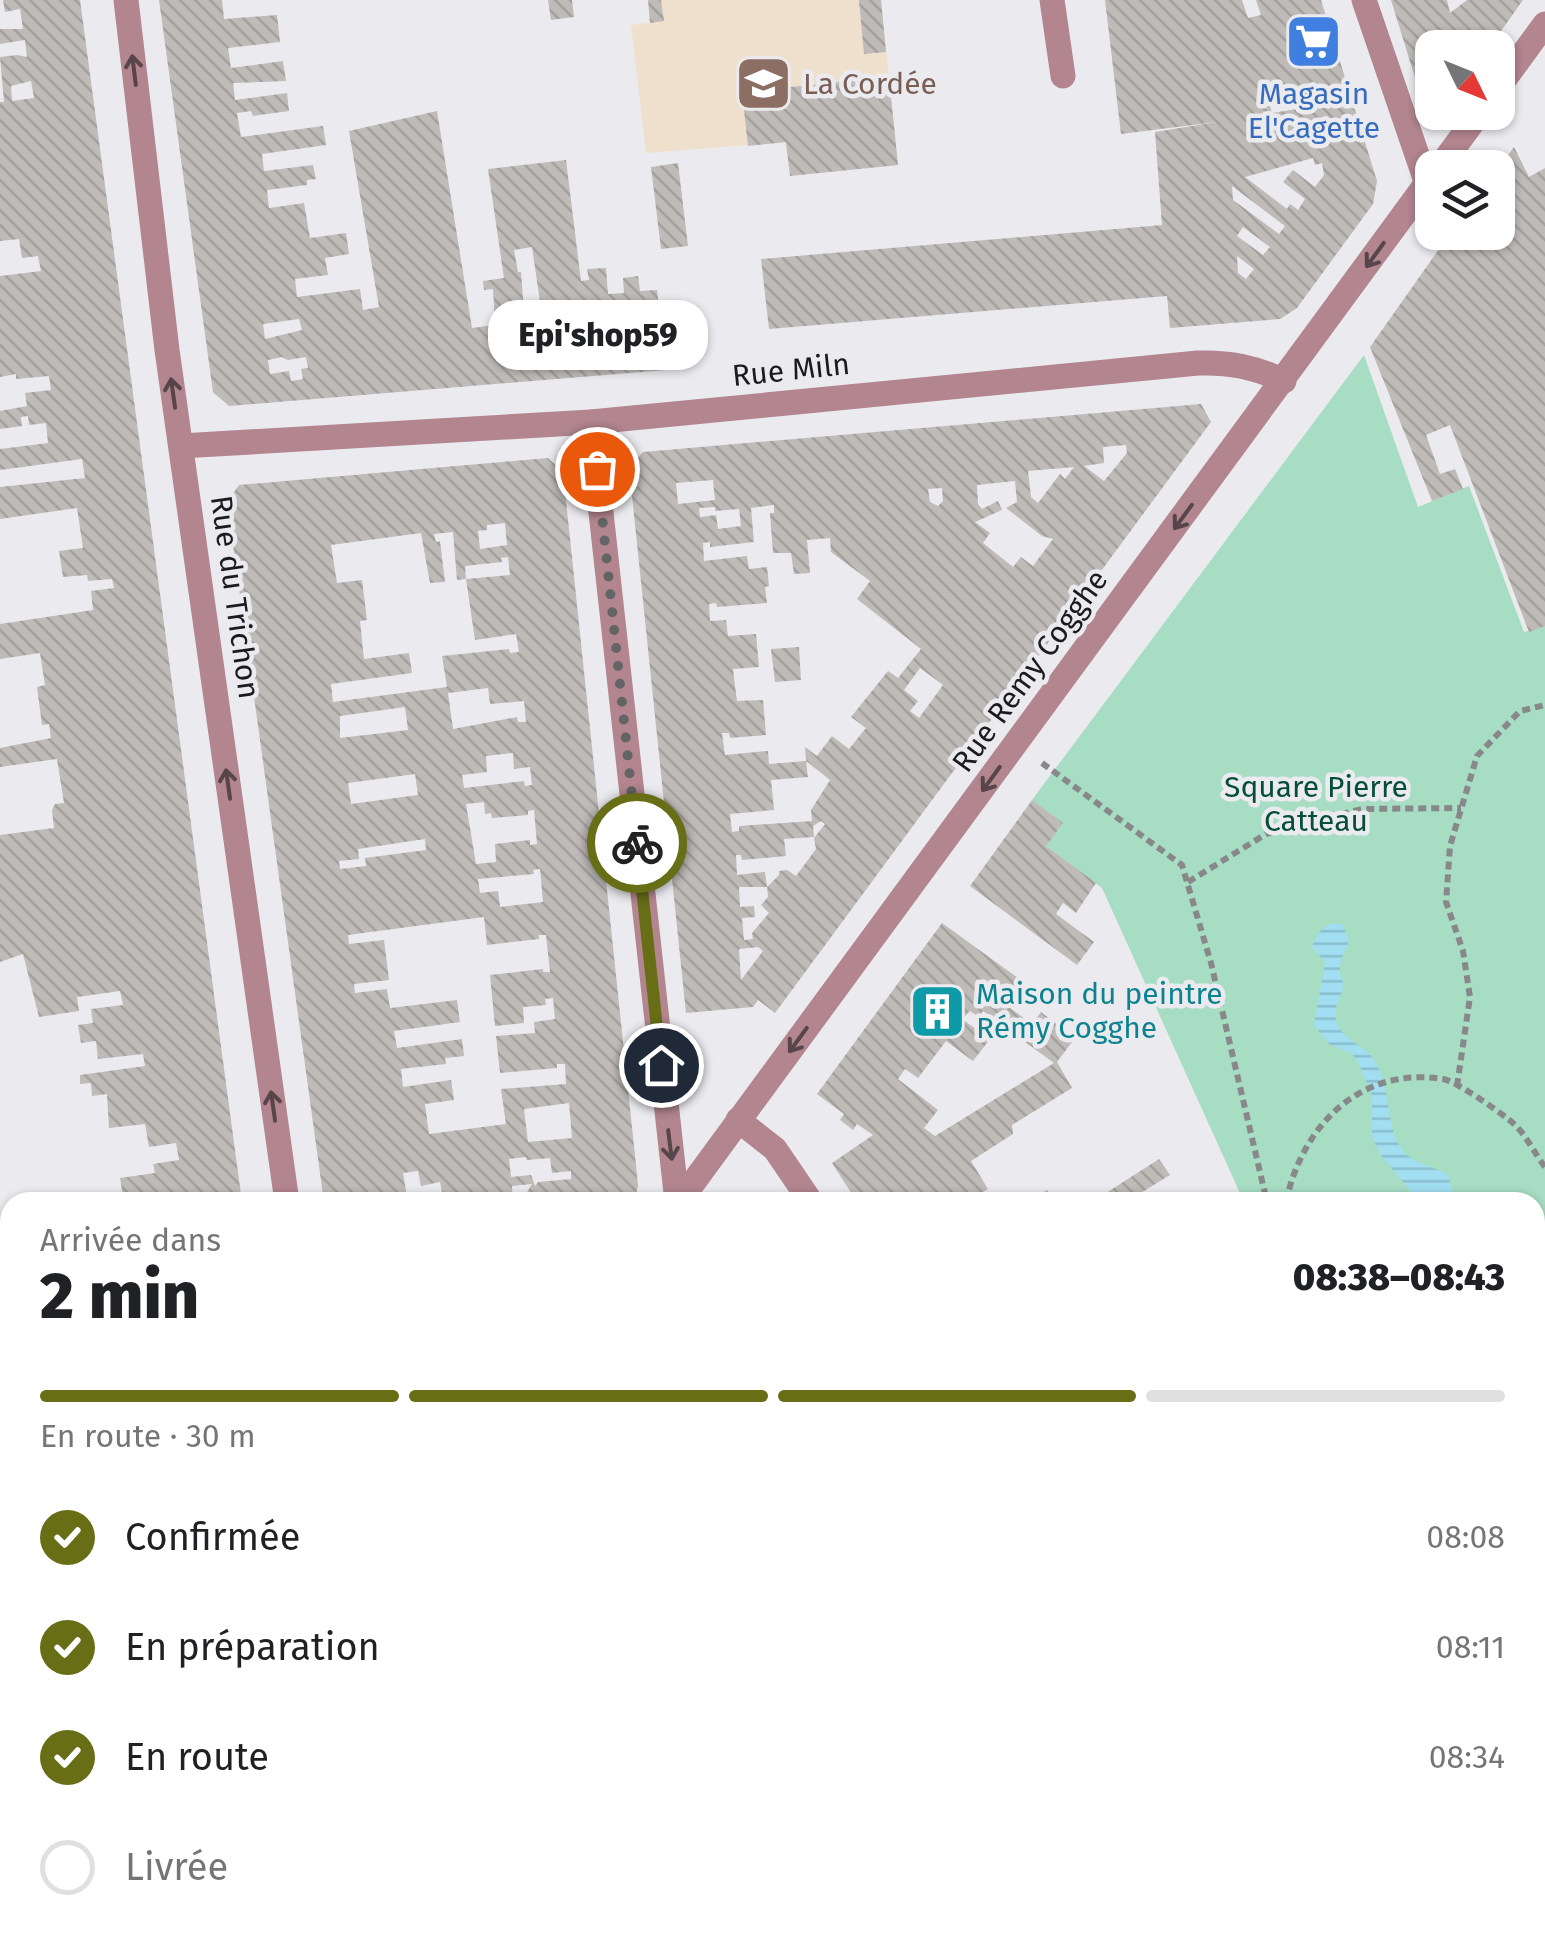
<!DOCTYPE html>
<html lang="fr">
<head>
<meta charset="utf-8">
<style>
  body { margin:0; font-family:"Fira Sans",sans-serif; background:#f2f2f2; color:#202124; height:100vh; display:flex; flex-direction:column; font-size:38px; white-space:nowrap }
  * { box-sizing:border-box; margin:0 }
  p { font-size:32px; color:#757577 }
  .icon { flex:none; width:55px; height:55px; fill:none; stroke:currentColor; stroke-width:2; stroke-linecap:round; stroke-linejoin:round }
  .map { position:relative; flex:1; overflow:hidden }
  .side { position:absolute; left:0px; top:1192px; width:1545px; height:752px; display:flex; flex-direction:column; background:#fff; border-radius:30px 30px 0 0; box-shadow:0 2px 8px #0004 }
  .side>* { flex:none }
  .needle { width:65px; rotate:133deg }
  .controls { position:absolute; left:1415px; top:30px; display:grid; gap:20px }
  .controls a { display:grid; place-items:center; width:100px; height:100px; border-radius:20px; background:#fff; box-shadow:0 2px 8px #0004; font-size:50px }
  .pin { position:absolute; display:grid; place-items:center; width:85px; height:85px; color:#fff; margin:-42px; border:5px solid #fff; border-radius:50%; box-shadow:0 2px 10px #0007 }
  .courier { position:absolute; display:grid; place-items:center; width:100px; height:100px; margin:-50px; border:8px solid #676e15; border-radius:50%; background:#fff; color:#222; box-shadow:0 2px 12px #0007 }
  .bubble { position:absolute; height:70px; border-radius:30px; background:#fff; box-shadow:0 2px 8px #0004; font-size:32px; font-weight:800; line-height:70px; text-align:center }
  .overview em { font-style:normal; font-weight:800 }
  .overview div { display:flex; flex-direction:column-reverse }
  .overview { display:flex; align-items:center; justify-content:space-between; height:170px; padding:0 40px }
  h1 { font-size:65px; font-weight:800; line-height:75px }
  .bar { display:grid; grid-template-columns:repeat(4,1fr); gap:15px 10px; align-content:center; height:120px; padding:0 40px }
  .bar i { height:12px; border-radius:8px; background:#e0e0e0 }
  .bar .current { background:#676e15 }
  .bar p { grid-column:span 4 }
  ol { padding:0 40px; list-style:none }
  li { display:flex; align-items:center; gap:30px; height:110px }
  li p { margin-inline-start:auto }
  li .icon { padding:10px; border-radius:50%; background:#676e15; color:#fff; stroke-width:4 }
  li:last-child { color:#757577 }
  li i { width:55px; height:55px; border:5px solid #e0e0e0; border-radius:50% }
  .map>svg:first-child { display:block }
  .education { fill:#efdfcd }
  .park { fill:#a6ddc3 }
  .water { fill:url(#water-rules) }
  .building { fill:url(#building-back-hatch); fill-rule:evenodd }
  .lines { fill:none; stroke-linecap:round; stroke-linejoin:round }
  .path { stroke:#88888b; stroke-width:6; stroke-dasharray:8 5; stroke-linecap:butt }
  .minor { stroke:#b2858f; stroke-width:25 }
  .oneway { stroke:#57454b }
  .done { stroke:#646466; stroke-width:10; stroke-dasharray:0 18 }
  .route { stroke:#676e15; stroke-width:12 }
  .labels { text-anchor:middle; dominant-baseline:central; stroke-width:9; stroke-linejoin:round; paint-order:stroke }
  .education-label { font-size:30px; fill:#785e54; stroke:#ebebef; text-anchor:start }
  .shop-label { font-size:30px; fill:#366cbe; stroke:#ebebef }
  .street-label { font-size:30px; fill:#1b1b1d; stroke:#ebebef }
  .park-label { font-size:30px; fill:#054e37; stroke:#ebebef }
  .culture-label { font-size:30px; fill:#0d838f; stroke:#ebebef; text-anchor:start }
</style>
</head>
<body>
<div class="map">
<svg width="1545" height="1944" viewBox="0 0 1545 1944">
  <defs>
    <pattern id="water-rules" width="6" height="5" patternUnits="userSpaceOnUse" patternTransform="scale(2.5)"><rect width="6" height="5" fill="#a1def1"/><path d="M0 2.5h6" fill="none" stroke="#8abece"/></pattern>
    <pattern id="building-back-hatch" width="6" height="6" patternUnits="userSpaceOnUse" patternTransform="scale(2.5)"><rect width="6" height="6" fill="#bebbb8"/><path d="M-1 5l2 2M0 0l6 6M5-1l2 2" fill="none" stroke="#a3a09e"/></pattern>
  </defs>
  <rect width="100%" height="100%" fill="#ebebef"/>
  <path class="education" d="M 661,0 L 881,0 L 898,165 L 790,176 L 785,142 L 646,153 L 631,25 L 664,21 Z"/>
  <path class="park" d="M 1364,355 L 1418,507 L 1469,486 L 1524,632 L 1545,626 L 1545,1688 L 1535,1666 L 1535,1202 L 1244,1202 L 1102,888 L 1046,846 L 1062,823 L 1032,800 Z"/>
  <path class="water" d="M 1334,923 L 1343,925 L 1349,942 C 1345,951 1339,961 1340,971 C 1341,983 1343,975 1343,986 C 1343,997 1334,1005 1335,1016 C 1338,1037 1358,1042 1370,1055 C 1395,1083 1382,1133 1407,1155 C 1418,1165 1436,1167 1448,1175 L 1453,1192 L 1452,1202 L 1416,1202 L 1406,1185 L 1382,1157 L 1372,1137 L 1372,1095 L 1357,1060 L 1351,1053 L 1329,1044 L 1314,1025 L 1325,962 L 1312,947 C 1316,935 1321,927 1334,923 Z"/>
  <g class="building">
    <path d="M 3,0 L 80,0 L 242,1202 L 108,1202 L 108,1199 L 123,1196 L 120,1178 L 155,1173 L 153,1164 L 179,1160 L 176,1143 L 149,1147 L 145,1124 L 109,1128 L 107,1094 L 92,1096 L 91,1083 L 80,1084 L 80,1075 L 145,1066 L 143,1054 L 98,1059 L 96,1041 L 81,1043 L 78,1025 L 93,1023 L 91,1009 L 123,1005 L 120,991 L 77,997 L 79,1011 L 39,1017 L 23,954 L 0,962 L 0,835 L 54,828 L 52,810 L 55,804 L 64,803 L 57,759 L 0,767 L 0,748 L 51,738 L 49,724 L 42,725 L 37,687 L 45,685 L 40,653 L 0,659 L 0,624 L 93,610 L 91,591 L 114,588 L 112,579 L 88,581 L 87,575 L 63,577 L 59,551 L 83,548 L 77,508 L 0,519 L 0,487 L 85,478 L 82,459 L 0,470 L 0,449 L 48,443 L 46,423 L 29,425 L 28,416 L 21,417 L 22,426 L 0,429 L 0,411 L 27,406 L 25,393 L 51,390 L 49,376 L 16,379 L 16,374 L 0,377 L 0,276 L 41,271 L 38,256 L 22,258 L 19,239 L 0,241 L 0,102 L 4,102 L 0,57 L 17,55 L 27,57 L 25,40 L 0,44 L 0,29 L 23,29 L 20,9 L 5,12 ZM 31,81 L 34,98 L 12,101 L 11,86 Z"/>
    <path d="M 159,0 L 222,0 L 224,19 L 277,15 L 280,42 L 228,48 L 231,68 L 283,61 L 286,81 L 233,83 L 235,100 L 287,93 L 289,111 L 253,116 L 251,111 L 237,113 L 241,137 L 323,126 L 326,145 L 262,154 L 264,171 L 313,165 L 316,179 L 307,180 L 307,185 L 267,190 L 269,208 L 304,203 L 310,238 L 346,233 L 349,254 L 325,258 L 328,275 L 295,279 L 297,297 L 360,289 L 363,310 L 379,307 L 349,131 L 437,111 L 472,328 L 495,325 L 493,289 L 484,290 L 483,281 L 504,278 L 488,169 L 566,160 L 581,281 L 589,280 L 587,269 L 606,268 L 608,294 L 624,293 L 623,278 L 638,276 L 640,291 L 657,290 L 666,370 L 229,406 L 213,392 ZM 532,247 L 543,322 L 525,324 L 521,272 L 518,272 L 514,250 ZM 299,319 L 302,330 L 265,339 L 263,324 ZM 282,357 L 288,360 L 306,357 L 308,368 L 301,369 L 303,379 L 291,381 L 289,371 L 270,374 L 268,360 Z"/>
    <path d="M 548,0 L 572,0 L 574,17 L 551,20 Z"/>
    <path d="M 648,0 L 661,0 L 664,21 L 650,23 Z"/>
    <path d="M 859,0 L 881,0 L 886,52 L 864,54 Z"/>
    <path d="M 1105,0 L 1242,0 L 1248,18 L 1261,15 L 1256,0 L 1321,0 L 1377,181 L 1373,204 L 1297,308 L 1280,319 L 1170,328 L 1167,296 L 769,329 L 761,259 L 1162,225 L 1155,132 L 1217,122 L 1121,134 ZM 1292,94 L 1297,109 L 1272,113 L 1269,101 ZM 1313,158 L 1315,165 L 1322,163 L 1324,175 L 1315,187 L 1293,170 L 1283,182 L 1305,199 L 1298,210 L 1290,204 L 1287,209 L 1245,177 ZM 1232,186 L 1285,226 L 1279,234 L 1233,200 ZM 1243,227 L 1270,247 L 1263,255 L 1237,236 ZM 1237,256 L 1254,269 L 1246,279 L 1238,273 Z"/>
    <path d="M 1391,0 L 1447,0 L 1450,13 L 1467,0 L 1523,0 L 1489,48 L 1432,48 L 1432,114 L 1426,113 Z"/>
    <path d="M 889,77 L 898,165 L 790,176 L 786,142 L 748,146 L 742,92 Z"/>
    <path d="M 1514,147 L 1529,177 L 1545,168 L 1545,626 L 1529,632 L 1450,425 L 1426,435 L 1440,474 L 1455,469 L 1463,489 L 1432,501 L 1370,347 L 1451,232 L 1498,232 L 1498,169 Z"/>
    <path d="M 678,163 L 688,246 L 661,249 L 651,167 Z"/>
    <path d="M 1201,404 L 1211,422 L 775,1013 L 758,1000 L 753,1007 L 686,1013 L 629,467 L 643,452 ZM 1126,445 L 1127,453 L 1104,481 L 1084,466 L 1104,463 L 1103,447 ZM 1074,467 L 1065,479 L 1060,474 L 1038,503 L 1031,497 L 1028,471 ZM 713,480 L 715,500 L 678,504 L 676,483 ZM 1015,481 L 1017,502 L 1006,508 L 1042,536 L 1053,539 L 1033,566 L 1021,557 L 1013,567 L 983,543 L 990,533 L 975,522 L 1002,510 L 998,501 L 982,509 L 978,504 L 977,485 ZM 942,488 L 943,501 L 938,506 L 930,502 L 928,489 ZM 774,505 L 774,513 L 770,513 L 773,553 L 791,553 L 794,574 L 810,573 L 807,540 L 830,538 L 831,552 L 870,581 L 857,599 L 921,649 L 898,678 L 888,671 L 851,717 L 866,728 L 849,749 L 832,736 L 817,756 L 805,747 L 806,761 L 830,780 L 811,810 L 812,821 L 739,826 L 739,831 L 732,832 L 730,814 L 774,810 L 771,780 L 808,777 L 806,761 L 769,764 L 768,751 L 725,755 L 722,733 L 729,733 L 730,738 L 766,735 L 763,700 L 737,701 L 735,686 L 733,669 L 759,667 L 756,634 L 728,636 L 726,620 L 710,621 L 709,604 L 716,603 L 717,607 L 767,603 L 765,587 L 769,586 L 767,567 L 749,569 L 747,556 L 704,561 L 703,543 L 710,542 L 710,547 L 754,542 L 751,508 ZM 715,507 L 715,511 L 739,509 L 741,526 L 718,529 L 716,515 L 700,517 L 699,508 ZM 920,668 L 943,685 L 919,718 L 910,711 L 918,701 L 904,690 ZM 821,821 L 825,824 L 814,838 L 816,849 L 796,876 L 787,870 L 779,871 L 779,875 L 767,887 L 768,897 L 761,905 L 769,913 L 752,933 L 753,939 L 744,940 L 742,918 L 755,917 L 754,906 L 740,907 L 739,887 L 767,887 L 765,872 L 737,875 L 736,855 L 741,855 L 742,860 L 786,856 L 784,839 L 814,837 L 813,826 ZM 758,947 L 763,951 L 741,980 L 739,949 Z"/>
    <path d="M 548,458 L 563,472 L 636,1165 L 638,1186 L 634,1202 L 521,1202 L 532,1184 L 512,1186 L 513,1202 L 324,1202 L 227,502 L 239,485 ZM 505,523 L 507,545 L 480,549 L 478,531 L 487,530 L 487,525 ZM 453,532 L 457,580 L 466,579 L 465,566 L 502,562 L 501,558 L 508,557 L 510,575 L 466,579 L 475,640 L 516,634 L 519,652 L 510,653 L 509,649 L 442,656 L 447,687 L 333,702 L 331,684 L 412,673 L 409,653 L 364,659 L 360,621 L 367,620 L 362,580 L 337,583 L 331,545 L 421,533 L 430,583 L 445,582 L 440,541 L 436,542 L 434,534 ZM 488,688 L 490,704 L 524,701 L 526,722 L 518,722 L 517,717 L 453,729 L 448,693 ZM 405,707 L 408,730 L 340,738 L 340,716 ZM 513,753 L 514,769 L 530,767 L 532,785 L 525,786 L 524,781 L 464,788 L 462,775 L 487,772 L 486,756 ZM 415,774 L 418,795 L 351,804 L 348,783 ZM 484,802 L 485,814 L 491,813 L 492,818 L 528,815 L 528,811 L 534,810 L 537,844 L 530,845 L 530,840 L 495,844 L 496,862 L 476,864 L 466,804 ZM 425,839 L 426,850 L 365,858 L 366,866 L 340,869 L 339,861 L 359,859 L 358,849 ZM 540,869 L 543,902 L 500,907 L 498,891 L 480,893 L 478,879 L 534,874 L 533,870 ZM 484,917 L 487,945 L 539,939 L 539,935 L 546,935 L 550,972 L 543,972 L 543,969 L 490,975 L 495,1026 L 524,1023 L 523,1007 L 546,1005 L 545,999 L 553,998 L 555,1019 L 534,1022 L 535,1033 L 496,1036 L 500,1073 L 557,1068 L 557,1064 L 565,1064 L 566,1084 L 501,1089 L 506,1124 L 429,1134 L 425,1104 L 454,1100 L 451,1080 L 403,1087 L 401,1069 L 446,1064 L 445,1058 L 464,1056 L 462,1039 L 397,1048 L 394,1031 L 460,1022 L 457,1000 L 390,1008 L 387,989 L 355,993 L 354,984 L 389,980 L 384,940 L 349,944 L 348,935 ZM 569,1103 L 572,1138 L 528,1142 L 524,1109 ZM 526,1157 L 527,1160 L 550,1158 L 552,1173 L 571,1171 L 571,1179 L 538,1182 L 535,1186 L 531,1175 L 511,1177 L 509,1159 ZM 418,1171 L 421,1186 L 440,1182 L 442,1192 L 407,1197 L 403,1173 Z"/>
    <path d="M 799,647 L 801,680 L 775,682 L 771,649 Z"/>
    <path d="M 1032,800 L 1063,823 L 1046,846 L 1096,883 L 1076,913 L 1063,903 L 1056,914 L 1094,942 L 1077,965 L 970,886 Z"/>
    <path d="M 942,923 L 1022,981 L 1005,1004 L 1032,1024 L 1041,1012 L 1075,1038 L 1057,1062 L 1072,1088 L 1012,1125 L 1013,1134 L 971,1161 L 988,1189 L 981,1193 L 987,1202 L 857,1202 L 832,1163 L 873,1135 L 857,1124 L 853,1130 L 840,1120 L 844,1114 L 817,1094 ZM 970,1011 L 979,1017 L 983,1011 L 1054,1063 L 935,1136 L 924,1128 L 938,1110 L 898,1079 L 905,1069 L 918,1078 L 946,1041 L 973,1061 L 990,1039 L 962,1019 Z"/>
    <path d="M 1159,1159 L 1170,1175 L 1126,1202 L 1092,1202 Z"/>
    <path d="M 1047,1190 L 1057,1202 L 1028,1202 Z"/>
    <path d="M 10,1466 L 10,1545 L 0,1548 L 0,1469 Z"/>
    <path d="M 1537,1541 L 1545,1542 L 1545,1682 L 1535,1664 Z"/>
    <path d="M 10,1569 L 10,1670 L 0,1673 L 0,1572 Z"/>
    <path d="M 1544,1713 L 1545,1713 L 1545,1760 L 1539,1752 L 1542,1743 L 1538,1734 Z"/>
    <path d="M 1545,1827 L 1545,1944 L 1479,1944 L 1475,1935 L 1535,1935 L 1535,1833 Z"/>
    <path d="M 751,1935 L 826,1935 L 831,1944 L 757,1944 Z"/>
    <path d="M 1037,1935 L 1082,1935 L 1067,1944 L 1029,1944 L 1027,1941 Z"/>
    <path d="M 1086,1935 L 1225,1935 L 1230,1944 L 1091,1944 Z"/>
  </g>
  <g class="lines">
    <g class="path">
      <path d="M 1042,763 L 1182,865 L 1211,963 L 1267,1202"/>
      <path d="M 1188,882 L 1266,834 L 1362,809 L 1461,808"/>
      <path d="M 1457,1086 L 1470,997 L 1463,951 L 1446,902 L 1450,846 L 1477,756 L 1520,711 L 1545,705"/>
      <path d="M 1286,1202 C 1302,1126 1360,1066 1443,1079 C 1456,1081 1503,1114 1514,1124 C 1526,1135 1535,1154 1545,1167"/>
      <path d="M 1535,1448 L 1545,1443"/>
    </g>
    <g class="minor">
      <path d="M 126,0 L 167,350 L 287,1202"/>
      <path d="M 1052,0 L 1063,76"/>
      <path d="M 1364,0 L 1427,184"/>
      <path d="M 1498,88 L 1545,24"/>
      <path d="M 1439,168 L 1480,112"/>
      <path d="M 591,422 L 677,1202"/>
      <path d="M 181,446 L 591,422 L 1198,363 C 1229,362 1255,367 1284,381"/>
      <path d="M 738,1120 L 775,1149 L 811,1202"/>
      <path d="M 679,1202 L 1432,176"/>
      <path d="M 0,1710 L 10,1706"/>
      <path d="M 1273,1935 L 1279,1944"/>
      <path d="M 107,1944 L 114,1935"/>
    </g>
  </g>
  <defs><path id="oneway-shaft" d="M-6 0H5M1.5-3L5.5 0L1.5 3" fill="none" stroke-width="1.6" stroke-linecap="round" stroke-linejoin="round" transform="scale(2.5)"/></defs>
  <g class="oneway">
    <use href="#oneway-shaft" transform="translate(134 70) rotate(-97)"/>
    <use href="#oneway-shaft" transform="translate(1375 255) rotate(126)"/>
    <use href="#oneway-shaft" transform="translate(173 393) rotate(-98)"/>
    <use href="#oneway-shaft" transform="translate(1183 517) rotate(126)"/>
    <use href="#oneway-shaft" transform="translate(991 779) rotate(126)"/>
    <use href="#oneway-shaft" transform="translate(228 784) rotate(-98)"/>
    <use href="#oneway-shaft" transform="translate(798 1040) rotate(126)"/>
    <use href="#oneway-shaft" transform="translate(273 1106) rotate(-98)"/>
    <use href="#oneway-shaft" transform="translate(670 1145) rotate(83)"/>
  </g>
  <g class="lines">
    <path class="done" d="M 597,469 L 637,843"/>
    <path class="route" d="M 637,843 L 661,1065"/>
  </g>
  <defs>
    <symbol id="supermarket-square" viewBox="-11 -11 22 22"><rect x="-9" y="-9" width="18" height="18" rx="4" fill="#3f7fe0" stroke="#ebebef"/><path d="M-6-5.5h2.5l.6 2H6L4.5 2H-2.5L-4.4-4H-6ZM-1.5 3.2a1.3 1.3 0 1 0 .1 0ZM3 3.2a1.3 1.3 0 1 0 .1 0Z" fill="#fff"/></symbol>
    <symbol id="school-square" viewBox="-11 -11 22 22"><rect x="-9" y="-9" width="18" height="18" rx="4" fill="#8d6e63" stroke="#ebebef"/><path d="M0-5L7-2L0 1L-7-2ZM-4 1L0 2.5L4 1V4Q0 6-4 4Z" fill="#fff"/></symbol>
    <symbol id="building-square" viewBox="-11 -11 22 22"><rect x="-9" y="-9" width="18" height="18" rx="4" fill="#0f9aa8" stroke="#ebebef"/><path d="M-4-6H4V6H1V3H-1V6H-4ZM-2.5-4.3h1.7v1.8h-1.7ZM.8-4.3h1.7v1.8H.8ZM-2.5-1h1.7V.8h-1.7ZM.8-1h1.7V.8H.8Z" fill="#fff"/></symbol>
  </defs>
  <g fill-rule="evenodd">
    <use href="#supermarket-square" x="1282" y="10" width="63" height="63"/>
    <use href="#school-square" x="732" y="52" width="63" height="63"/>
    <use href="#building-square" x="906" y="980" width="63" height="63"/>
  </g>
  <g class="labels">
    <g class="education-label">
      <text x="803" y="84">La Cordée</text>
    </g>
    <g class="shop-label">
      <text x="1314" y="94">Magasin<tspan x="1314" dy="34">El'Cagette</tspan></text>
    </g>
    <g class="street-label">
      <text transform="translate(791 370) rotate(-6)">Rue Miln</text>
      <text transform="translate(235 597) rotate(82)">Rue du Trichon</text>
      <text transform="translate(1030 671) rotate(-54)">Rue Remy Cogghe</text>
    </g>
    <g class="park-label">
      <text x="1316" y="787">Square Pierre<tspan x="1316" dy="34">Catteau</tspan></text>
    </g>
    <g class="culture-label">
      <text x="976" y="994">Maison du peintre<tspan x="976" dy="34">Rémy Cogghe</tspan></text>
    </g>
  </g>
</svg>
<div class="controls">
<a><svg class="needle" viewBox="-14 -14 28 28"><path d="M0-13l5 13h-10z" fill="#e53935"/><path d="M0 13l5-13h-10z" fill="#757577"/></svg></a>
<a><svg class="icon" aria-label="layers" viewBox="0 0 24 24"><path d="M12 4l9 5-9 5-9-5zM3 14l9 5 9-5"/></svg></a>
</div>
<div class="pin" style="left:597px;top:469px;background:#ea580c"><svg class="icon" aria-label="bag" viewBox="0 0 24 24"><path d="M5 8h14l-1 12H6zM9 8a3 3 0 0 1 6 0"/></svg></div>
<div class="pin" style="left:661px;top:1065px;background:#1f2937"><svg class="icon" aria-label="home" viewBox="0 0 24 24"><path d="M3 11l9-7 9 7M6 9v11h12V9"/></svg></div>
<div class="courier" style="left:637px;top:843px"><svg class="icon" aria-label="bike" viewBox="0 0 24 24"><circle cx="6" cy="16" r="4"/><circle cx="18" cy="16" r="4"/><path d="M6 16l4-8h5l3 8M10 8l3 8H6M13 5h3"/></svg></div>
<div class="bubble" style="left:488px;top:300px;width:220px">Epi'shop59</div>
<section class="side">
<div class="overview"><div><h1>2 min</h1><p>Arrivée dans</p></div><em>08:38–08:43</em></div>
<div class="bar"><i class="current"></i><i class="current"></i><i class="current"></i><i></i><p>En route · 30 m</p></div>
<ol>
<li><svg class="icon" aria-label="check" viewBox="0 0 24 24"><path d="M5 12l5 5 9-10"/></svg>Confirmée<p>08:08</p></li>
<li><svg class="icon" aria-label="check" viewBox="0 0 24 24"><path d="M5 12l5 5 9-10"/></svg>En préparation<p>08:11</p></li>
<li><svg class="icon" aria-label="check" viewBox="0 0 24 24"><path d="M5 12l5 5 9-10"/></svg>En route<p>08:34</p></li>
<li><i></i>Livrée</li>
</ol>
</section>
</div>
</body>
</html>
